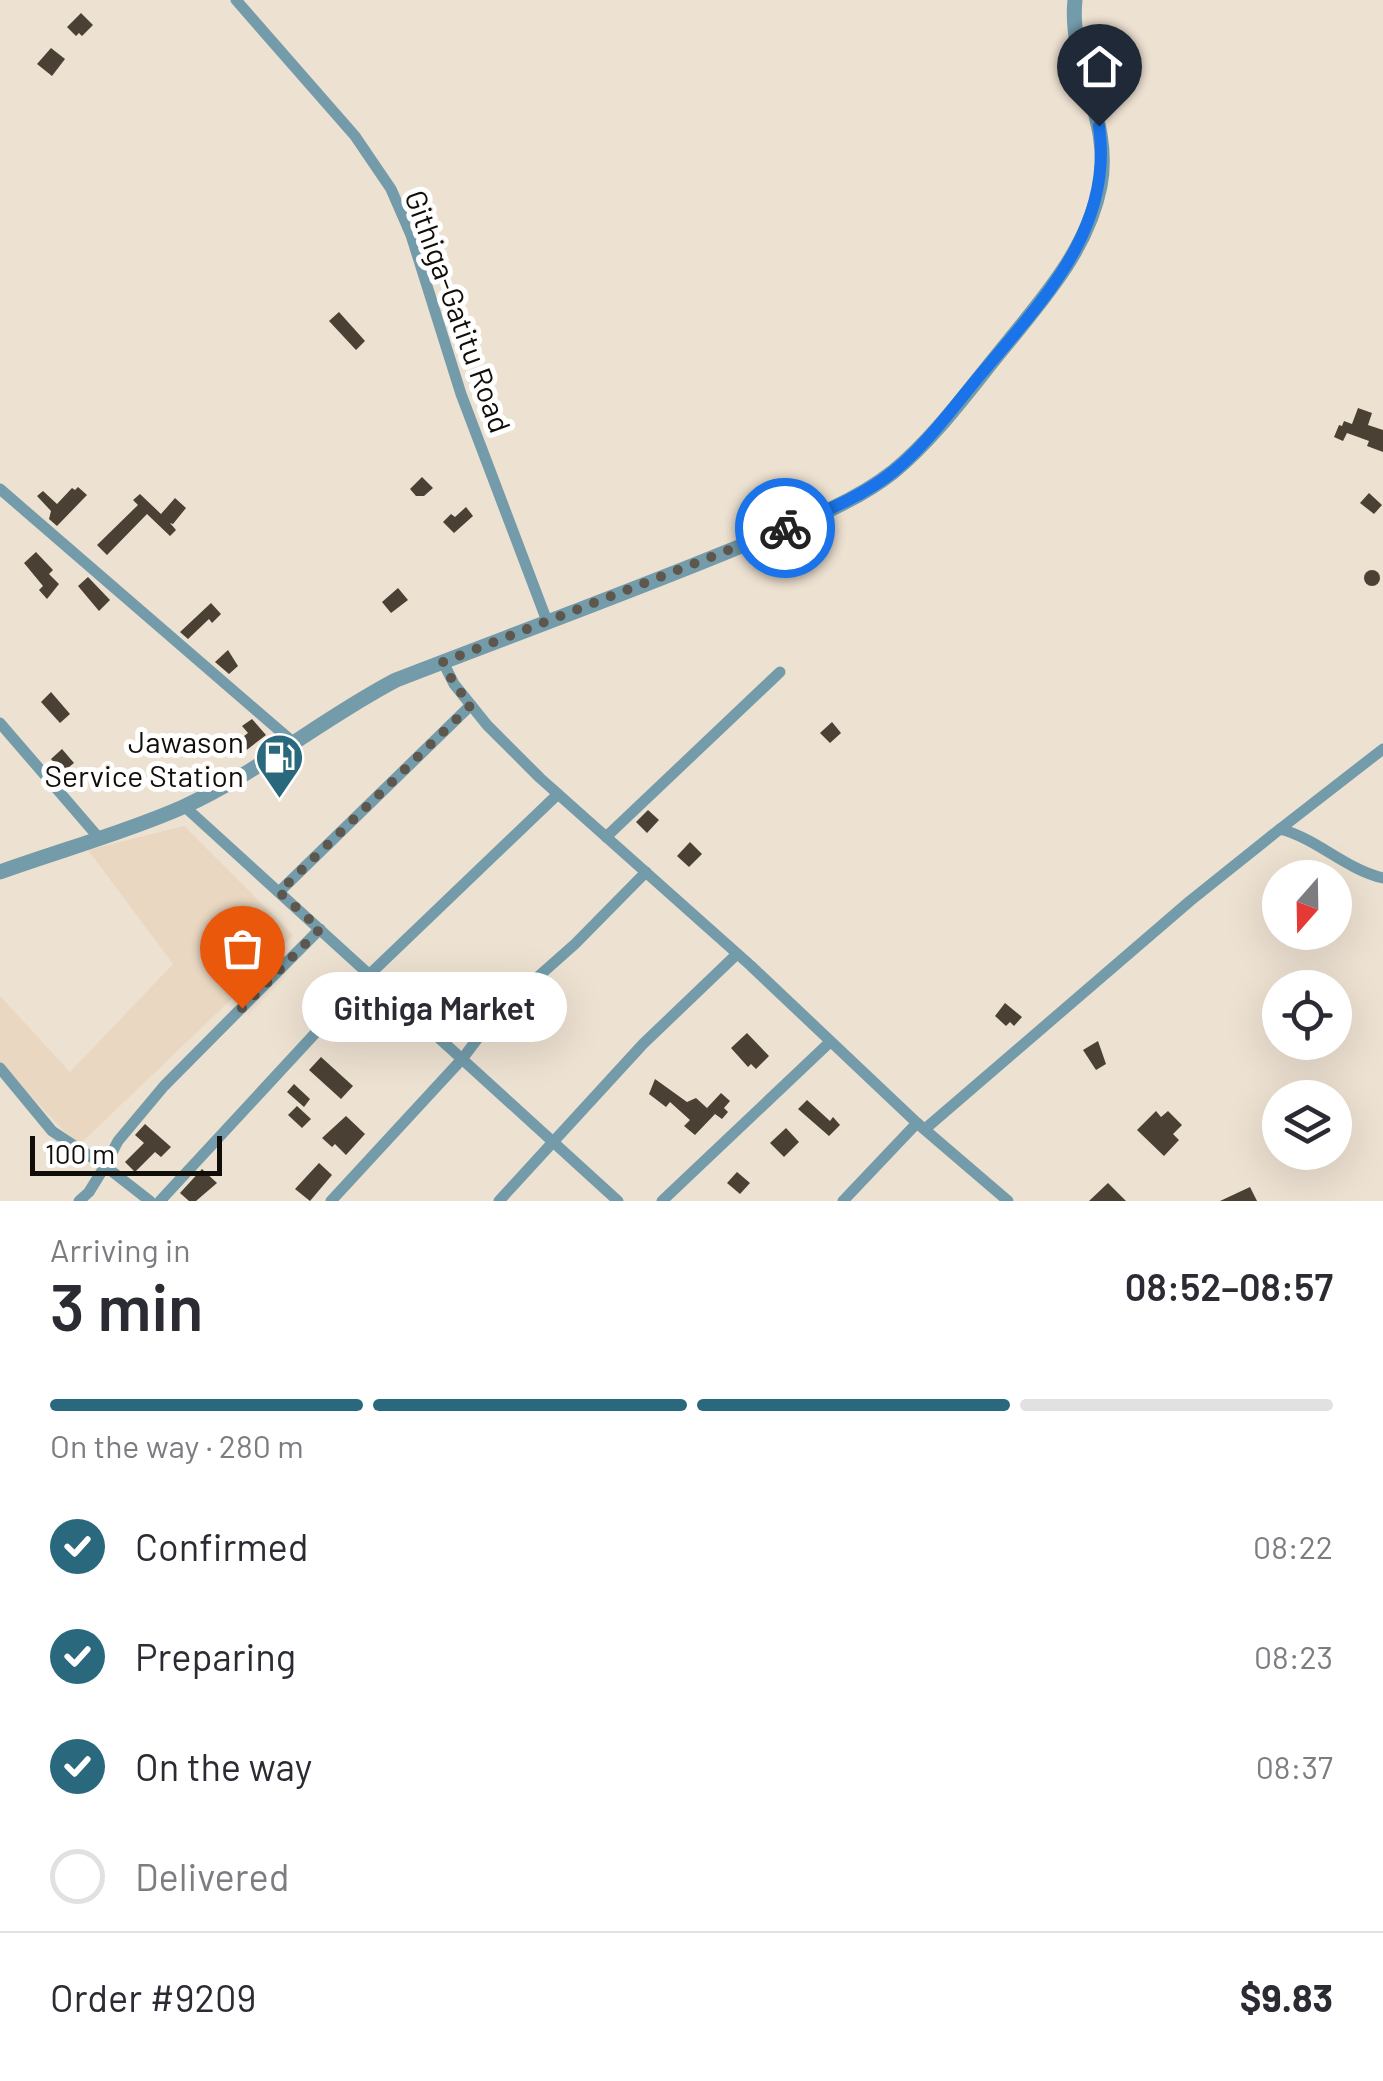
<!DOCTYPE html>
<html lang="en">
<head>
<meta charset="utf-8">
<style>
  body { margin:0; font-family:Barlow,sans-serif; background:#f7f7f7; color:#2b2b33; height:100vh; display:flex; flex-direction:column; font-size:38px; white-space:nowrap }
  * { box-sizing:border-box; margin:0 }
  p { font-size:32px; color:#7c7c81 }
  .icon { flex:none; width:55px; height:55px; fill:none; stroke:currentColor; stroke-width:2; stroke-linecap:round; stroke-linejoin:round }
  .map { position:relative; height:1201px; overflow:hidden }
  .panel { display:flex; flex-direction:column; background:#fff; flex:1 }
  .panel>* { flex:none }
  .needle { width:65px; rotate:200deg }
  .buttons { position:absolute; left:1262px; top:860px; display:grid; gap:20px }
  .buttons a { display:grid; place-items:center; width:90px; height:90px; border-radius:50%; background:#fff; box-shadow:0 10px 40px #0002; font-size:50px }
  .scale { position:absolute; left:30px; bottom:25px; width:192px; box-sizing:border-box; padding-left:10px; border:5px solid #110d08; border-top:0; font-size:28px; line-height:35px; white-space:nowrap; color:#110d08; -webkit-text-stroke:8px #fff; paint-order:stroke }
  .pin { position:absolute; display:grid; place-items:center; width:85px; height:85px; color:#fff; margin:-102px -42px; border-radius:50% 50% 50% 0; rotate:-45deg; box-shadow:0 0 10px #0007 }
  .pin .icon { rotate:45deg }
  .courier { position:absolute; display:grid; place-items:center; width:100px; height:100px; margin:-50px; border:8px solid #1a73e8; border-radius:50%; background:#fff; color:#222; box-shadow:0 2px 12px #0007 }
  .bubble { position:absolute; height:70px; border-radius:35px; background:#fff; box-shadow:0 10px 40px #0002; font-size:32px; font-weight:600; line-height:70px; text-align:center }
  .headline em { font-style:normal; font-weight:600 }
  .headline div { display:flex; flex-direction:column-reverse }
  .headline { display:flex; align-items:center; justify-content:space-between; height:170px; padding:0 50px }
  h1 { font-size:65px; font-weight:600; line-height:75px }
  .bar { display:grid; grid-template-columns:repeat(4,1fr); gap:15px 10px; align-content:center; height:120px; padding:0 50px }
  .bar i { height:12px; border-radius:8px; background:#e1e1e2 }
  .bar .active { background:#29687d }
  .bar p { grid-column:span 4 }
  .line { display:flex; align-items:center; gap:25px; padding:0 50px; border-top:2px solid #e1e1e2 }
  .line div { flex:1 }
  ol { padding:0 50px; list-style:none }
  li { display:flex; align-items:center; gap:30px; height:110px }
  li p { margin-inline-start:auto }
  li .icon { padding:10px; border-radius:50%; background:#29687d; color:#fff; stroke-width:4 }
  li:last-child { color:#7c7c81 }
  li i { width:55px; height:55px; border:5px solid #e1e1e2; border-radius:50% }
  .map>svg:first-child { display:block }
  .built { fill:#e9d7c1 }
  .building { fill:#4a4033 }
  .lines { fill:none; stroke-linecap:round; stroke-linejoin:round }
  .minor { stroke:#739baa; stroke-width:11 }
  .tertiary { stroke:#739baa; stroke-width:15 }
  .done { stroke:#5e574e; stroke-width:10; stroke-dasharray:0 18 }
  .route { stroke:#1a73e8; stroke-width:12 }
  .labels { text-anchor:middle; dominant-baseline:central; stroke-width:10; stroke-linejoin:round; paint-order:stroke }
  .street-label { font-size:30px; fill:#110d08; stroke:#fff }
  .poi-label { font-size:30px; fill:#110d08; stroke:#fff; text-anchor:end }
</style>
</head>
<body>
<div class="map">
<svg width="1383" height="1201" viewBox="0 0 1383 1201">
  <rect width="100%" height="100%" fill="#ede1d1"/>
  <path class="built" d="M 184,826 L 293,935 L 263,969 L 78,1146 L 0,1063 L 0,996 L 70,1072 L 173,964 L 88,850 Z"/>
  <g class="building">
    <path d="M 81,13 L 93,25 L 82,36 L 79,33 L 76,36 L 67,27 Z"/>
    <path d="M 51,48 L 65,59 L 52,76 L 37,64 Z"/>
    <path d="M 339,312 L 365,341 L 356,350 L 329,321 Z"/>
    <path d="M 1358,408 L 1372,413 L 1368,425 L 1383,430 L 1383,452 L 1367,446 L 1369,441 L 1347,433 L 1343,441 L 1334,437 L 1339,425 L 1342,426 L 1344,421 L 1352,424 Z"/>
    <path d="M 422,477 L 433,488 L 424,496 L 416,496 L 410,489 Z"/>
    <path d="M 78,487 L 87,495 L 57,526 L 49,519 L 51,511 L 37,496 L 43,491 L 57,504 L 72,488 L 75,490 Z"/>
    <path d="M 1369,493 L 1382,505 L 1374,514 L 1360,503 Z"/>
    <path d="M 140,494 L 161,514 L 175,498 L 186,508 L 173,524 L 170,523 L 176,530 L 170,536 L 147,514 L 107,555 L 97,545 L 138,505 L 133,500 Z"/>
    <path d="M 466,507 L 473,516 L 454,533 L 443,522 L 451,514 L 455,517 Z"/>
    <path d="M 36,552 L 53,570 L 49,574 L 59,584 L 47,599 L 39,590 L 43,586 L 24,563 Z"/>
    <circle cx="1372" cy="578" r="8"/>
    <path d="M 88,577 L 110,600 L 99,611 L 78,586 Z"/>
    <path d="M 398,588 L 408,600 L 391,613 L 382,602 Z"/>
    <path d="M 211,603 L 221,614 L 212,623 L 209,619 L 188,639 L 180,632 Z"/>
    <path d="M 228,650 L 238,666 L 229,674 L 215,662 Z"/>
    <path d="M 51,692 L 70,714 L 60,723 L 41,702 Z"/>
    <path d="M 252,719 L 266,735 L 239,756 L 231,746 L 248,733 L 242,726 Z"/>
    <path d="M 832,722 L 841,733 L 830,743 L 820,733 Z"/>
    <path d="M 62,749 L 74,763 L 63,772 L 51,759 Z"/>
    <path d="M 648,810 L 659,820 L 647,833 L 636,822 Z"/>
    <path d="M 690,842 L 702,854 L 689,867 L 677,856 Z"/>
    <path d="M 1005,1003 L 1022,1017 L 1014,1026 L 1010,1022 L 1006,1026 L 995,1016 Z"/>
    <path d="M 747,1033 L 769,1056 L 756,1069 L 751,1064 L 748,1067 L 731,1048 Z"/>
    <path d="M 1098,1041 L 1106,1064 L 1096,1070 L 1083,1050 Z"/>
    <path d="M 321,1057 L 353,1086 L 341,1099 L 309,1070 Z"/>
    <path d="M 655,1079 L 687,1102 L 696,1098 L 707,1108 L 721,1093 L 730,1101 L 724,1108 L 728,1112 L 722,1119 L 715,1114 L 695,1135 L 684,1126 L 690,1120 L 670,1102 L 666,1107 L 649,1094 Z"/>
    <path d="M 294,1084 L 310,1099 L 304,1107 L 287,1092 Z"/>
    <path d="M 807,1100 L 830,1121 L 833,1117 L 840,1125 L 829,1136 L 798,1109 Z"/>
    <path d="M 297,1106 L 311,1119 L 302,1128 L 288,1115 Z"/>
    <path d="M 1156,1111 L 1161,1117 L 1168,1111 L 1182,1125 L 1173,1134 L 1179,1140 L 1164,1156 L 1137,1130 Z"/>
    <path d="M 346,1116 L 365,1134 L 346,1155 L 335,1144 L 332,1147 L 322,1138 Z"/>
    <path d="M 145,1124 L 171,1147 L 161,1157 L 155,1152 L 135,1172 L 125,1162 L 144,1143 L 135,1135 Z"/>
    <path d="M 786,1128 L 799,1142 L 784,1157 L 770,1143 Z"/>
    <path d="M 319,1163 L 332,1175 L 310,1201 L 295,1189 Z"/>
    <path d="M 202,1169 L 217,1183 L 196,1201 L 189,1201 L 180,1193 Z"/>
    <path d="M 737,1172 L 750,1183 L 740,1194 L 727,1183 Z"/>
    <path d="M 1108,1183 L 1126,1201 L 1089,1201 Z"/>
    <path d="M 1250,1187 L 1257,1201 L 1220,1201 Z"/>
  </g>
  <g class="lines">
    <g class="minor">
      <path d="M 236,0 L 355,136 L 391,189 L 411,235 L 461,394 L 547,621"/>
      <path d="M 0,489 L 294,743"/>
      <path d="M 443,662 L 454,684 L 487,725 L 540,778 L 750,965 L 917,1123 L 1008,1201"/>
      <path d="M 0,723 L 99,838"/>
      <path d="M 184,806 L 618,1201"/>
      <path d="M 1280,829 L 1383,749"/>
      <path d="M 606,837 L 780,672"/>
      <path d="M 279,892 L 471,705"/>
      <path d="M 0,1068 L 52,1131 L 105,1166 L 89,1192 L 79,1201"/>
      <path d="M 925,1129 L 1190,901 L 1280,829 C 1318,839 1345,869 1383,878"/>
      <path d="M 150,1201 L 105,1166 L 118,1141 L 164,1086 L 320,929"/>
      <path d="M 160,1201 L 370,974 L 558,794"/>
      <path d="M 331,1201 L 463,1058 L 496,1014 L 575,944 L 646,872"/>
      <path d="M 499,1201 L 643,1044 L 737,954"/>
      <path d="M 662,1201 L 830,1042"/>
      <path d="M 843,1201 L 917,1123"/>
    </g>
    <path class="tertiary" d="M 0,872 C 61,850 124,833 183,807 C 258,773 323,718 396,680 C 507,637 619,596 729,551 C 784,528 846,509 893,472 C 937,436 973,384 1009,341 C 1047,294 1088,247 1100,186 C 1113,120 1068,63 1075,0"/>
  </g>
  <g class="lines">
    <path class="done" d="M 242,1008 L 320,929 L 279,892 L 471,705 L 454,684 L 443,662 L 785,528"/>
    <path class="route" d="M 785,528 C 823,512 862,497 894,471 C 927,444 954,406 981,374 C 1042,301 1114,229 1099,126"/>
  </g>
  <defs>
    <symbol id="fuel-pin" viewBox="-11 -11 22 30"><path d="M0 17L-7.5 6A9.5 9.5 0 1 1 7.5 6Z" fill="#29687d" stroke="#fff"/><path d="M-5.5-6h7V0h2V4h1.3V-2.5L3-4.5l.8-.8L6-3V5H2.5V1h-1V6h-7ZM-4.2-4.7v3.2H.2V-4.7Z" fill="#fff"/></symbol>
  </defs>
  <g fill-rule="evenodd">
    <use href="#fuel-pin" x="252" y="730" width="55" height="75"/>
  </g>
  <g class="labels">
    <g class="street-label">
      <text transform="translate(459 311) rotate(70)">Githiga-Gatitu Road</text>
    </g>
    <g class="poi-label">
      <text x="244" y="741">Jawason<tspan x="244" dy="34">Service Station</tspan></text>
    </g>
  </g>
</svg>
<div class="buttons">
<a><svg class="needle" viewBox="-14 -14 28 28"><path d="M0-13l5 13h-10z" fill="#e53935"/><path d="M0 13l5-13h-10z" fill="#7c7c81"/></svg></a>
<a><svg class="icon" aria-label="locate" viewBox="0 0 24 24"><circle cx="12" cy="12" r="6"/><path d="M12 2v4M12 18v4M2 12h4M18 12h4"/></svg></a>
<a><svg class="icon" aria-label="layers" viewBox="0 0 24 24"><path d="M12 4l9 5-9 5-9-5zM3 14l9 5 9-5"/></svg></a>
</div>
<div class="scale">100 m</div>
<div class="pin" style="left:242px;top:1008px;background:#ea580c"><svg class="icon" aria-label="bag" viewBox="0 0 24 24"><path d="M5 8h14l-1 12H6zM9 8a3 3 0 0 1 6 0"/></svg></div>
<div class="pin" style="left:1099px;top:126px;background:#1f2937"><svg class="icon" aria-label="home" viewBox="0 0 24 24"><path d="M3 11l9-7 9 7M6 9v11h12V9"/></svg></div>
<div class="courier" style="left:785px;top:528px"><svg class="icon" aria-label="bike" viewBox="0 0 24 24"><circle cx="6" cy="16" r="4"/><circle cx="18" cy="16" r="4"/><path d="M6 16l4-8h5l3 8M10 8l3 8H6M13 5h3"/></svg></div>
<div class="bubble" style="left:302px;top:972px;width:265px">Githiga Market</div>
</div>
<section class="panel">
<div class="headline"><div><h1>3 min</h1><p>Arriving in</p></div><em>08:52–08:57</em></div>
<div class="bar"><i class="active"></i><i class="active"></i><i class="active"></i><i></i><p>On the way · 280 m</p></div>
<ol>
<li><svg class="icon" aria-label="check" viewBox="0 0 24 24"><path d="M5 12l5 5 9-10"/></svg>Confirmed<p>08:22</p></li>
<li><svg class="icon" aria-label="check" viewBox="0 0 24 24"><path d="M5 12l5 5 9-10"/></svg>Preparing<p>08:23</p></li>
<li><svg class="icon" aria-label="check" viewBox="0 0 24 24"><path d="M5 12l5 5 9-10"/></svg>On the way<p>08:37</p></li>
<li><i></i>Delivered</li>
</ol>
<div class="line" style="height:130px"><div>Order #9209</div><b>$9.83</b></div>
</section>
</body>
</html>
